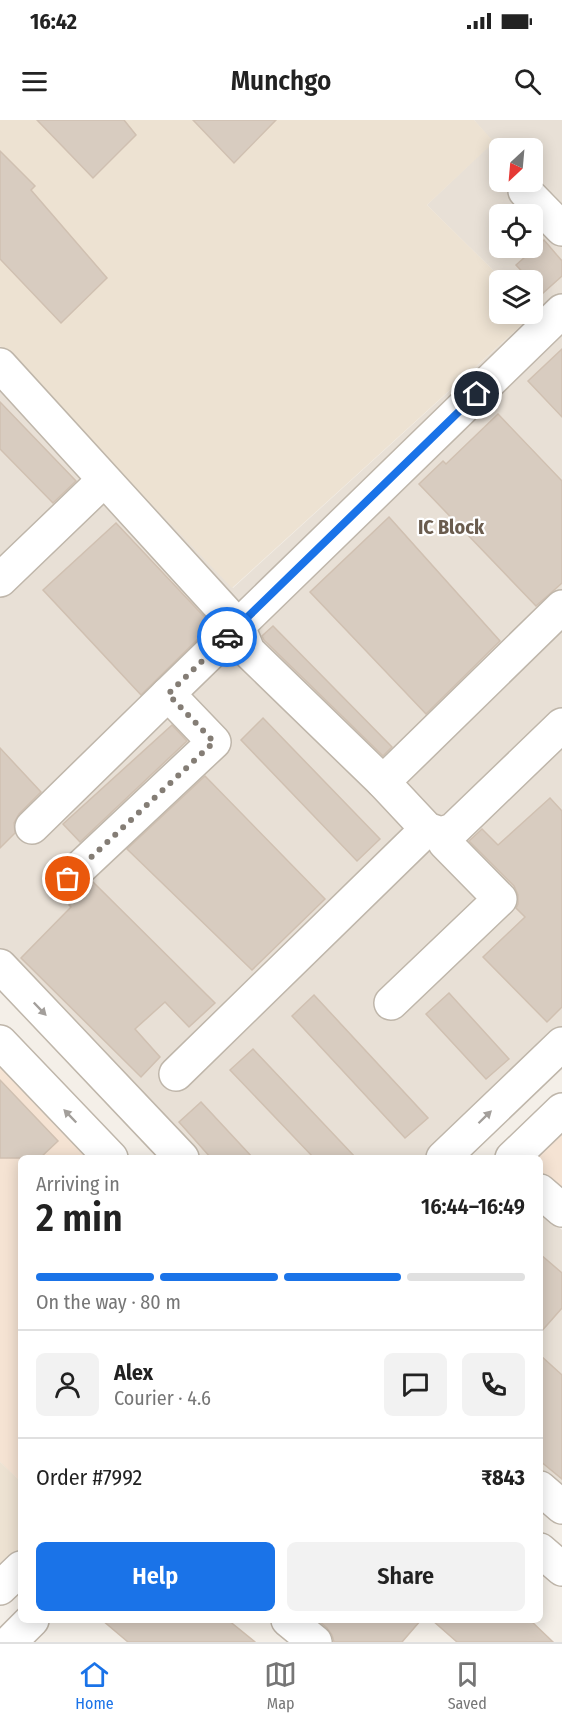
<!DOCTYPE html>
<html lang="en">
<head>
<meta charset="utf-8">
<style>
  body { margin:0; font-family:"Fira Sans Condensed",sans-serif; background:#f2f2f2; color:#222; height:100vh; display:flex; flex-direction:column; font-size:22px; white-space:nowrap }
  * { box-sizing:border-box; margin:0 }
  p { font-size:20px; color:#767676 }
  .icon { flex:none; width:33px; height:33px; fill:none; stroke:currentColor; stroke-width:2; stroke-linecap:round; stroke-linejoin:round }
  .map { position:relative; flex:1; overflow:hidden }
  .panel { position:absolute; left:18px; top:1035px; width:525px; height:468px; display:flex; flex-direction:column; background:#fff; border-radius:9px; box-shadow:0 3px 15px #0003 }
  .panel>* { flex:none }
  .needle { width:39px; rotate:206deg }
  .buttons { position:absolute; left:489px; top:18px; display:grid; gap:12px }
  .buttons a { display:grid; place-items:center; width:54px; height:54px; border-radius:9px; background:#fff; box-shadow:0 3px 15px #0003; font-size:30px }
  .pin { position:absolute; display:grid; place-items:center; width:51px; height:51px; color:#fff; margin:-26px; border:3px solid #fff; border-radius:50%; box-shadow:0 2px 6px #0007 }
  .courier { position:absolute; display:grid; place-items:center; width:60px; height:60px; margin:-30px; border:4px solid #1a73e8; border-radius:50%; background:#fff; color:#222; box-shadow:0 2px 8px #0007 }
  .overview em { font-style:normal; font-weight:600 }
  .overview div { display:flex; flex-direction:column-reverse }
  .overview { display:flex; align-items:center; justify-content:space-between; height:102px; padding:0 18px }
  h1 { font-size:39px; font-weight:600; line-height:45px }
  .bar { display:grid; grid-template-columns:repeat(4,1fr); gap:9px 6px; align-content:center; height:72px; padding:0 18px }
  .bar i { height:8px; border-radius:4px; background:#e0e0e0 }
  .bar .active { background:#1a73e8 }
  .bar p { grid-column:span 4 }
  .line { display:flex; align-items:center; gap:15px; padding:0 18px; border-top:2px solid #e0e0e0 }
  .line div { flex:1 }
  .round { display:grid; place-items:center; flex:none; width:63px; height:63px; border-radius:9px; background:#f2f2f2 }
  .action { display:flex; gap:12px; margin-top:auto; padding:12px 18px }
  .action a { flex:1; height:69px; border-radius:9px; background:#1a73e8; color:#fff; font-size:24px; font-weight:600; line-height:69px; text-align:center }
  .action a+a { background:#f2f2f2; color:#222 }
  .status { display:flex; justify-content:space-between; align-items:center; height:42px; padding:0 30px; background:#fff; direction:ltr }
  .status svg { height:16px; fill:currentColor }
  header { display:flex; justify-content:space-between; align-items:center; height:78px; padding:0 18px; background:#fff; font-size:27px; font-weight:600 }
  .menu { display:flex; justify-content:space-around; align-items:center; height:84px; border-top:2px solid #e0e0e0; background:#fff; font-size:16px; color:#767676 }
  .menu a { display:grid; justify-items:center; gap:3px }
  .menu .active { color:#1a73e8 }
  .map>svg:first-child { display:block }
  .residential { fill:#e8e0d6; fill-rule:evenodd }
  .commercial { fill:#f5e3d3 }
  .education { fill:#ede2d2 }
  .building { fill:#d8ccc0; stroke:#d0c0b1; stroke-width:1.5 }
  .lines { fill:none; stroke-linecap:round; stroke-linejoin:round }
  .minor-casing { stroke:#bfb6aa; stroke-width:36 }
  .minor { stroke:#fff; stroke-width:33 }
  .oneway { fill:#a39f9b }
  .done { stroke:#847d75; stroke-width:6; stroke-dasharray:0 10.8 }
  .route { stroke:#1a73e8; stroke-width:8 }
  .labels { text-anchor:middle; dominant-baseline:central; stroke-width:4.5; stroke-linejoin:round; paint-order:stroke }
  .neighbourhood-label { font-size:20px; font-weight:bold; fill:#6a5c4e; stroke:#fff }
</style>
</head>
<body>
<div class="status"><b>16:42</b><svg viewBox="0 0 49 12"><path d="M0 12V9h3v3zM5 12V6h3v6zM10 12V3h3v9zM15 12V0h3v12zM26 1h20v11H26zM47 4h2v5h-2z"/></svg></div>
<header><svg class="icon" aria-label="menu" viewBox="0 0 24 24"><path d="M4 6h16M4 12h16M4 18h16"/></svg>Munchgo<svg class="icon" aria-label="search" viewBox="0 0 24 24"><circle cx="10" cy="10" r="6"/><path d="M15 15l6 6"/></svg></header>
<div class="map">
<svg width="562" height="1522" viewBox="0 0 562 1522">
  <rect width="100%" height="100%" fill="#f4efe8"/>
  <g class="residential">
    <path d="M 474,0 L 562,0 L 562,910 L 430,1038 L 196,1038 L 0,832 L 0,226 L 233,468 L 536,192 L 533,189 L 532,160 L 503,160 L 427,85 L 493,22 ZM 500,28 L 532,28 L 532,62 L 500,62 ZM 500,94 L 532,94 L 532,128 L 500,128 Z"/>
    <path d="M 540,1091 L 562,1110 L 562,1372 L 540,1353 Z"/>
  </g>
  <g class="commercial">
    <path d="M 0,934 L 99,1038 L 21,1038 L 21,1362 L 0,1342 Z"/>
    <path d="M 562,1004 L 562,1080 L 540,1061 L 540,1038 L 526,1038 Z"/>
  </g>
  <g class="education">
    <path d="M 0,0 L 474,0 L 494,22 L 427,85 L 503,160 L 500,160 L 500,194 L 532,194 L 533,189 L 536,192 L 232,468 L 0,226 Z"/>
    <path d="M 0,1342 L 21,1362 L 21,1439 L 0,1459 Z"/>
  </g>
  <g class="building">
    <path d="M 37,0 L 124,0 L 136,15 L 93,58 Z"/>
    <path d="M 193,0 L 276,0 L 234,43 Z"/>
    <path d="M 0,31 L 35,66 L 31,70 L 107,158 L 61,203 L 0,139 Z"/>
    <path d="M 544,120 L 562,141 L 562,156 L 542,174 L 532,164 L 532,160 L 530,160 L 516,145 Z"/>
    <path d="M 562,229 L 562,297 L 528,261 Z"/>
    <path d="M 0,282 L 76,361 L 53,383 L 0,329 Z"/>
    <path d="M 498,294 L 562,361 L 562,463 L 536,486 L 419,364 L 443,341 L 446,344 Z"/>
    <path d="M 389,397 L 500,521 L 426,594 L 310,472 Z"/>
    <path d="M 116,403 L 212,505 L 141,575 L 43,470 Z"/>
    <path d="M 273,506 L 392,627 L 383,636 L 264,520 L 262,516 Z"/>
    <path d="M 263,598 L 380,719 L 357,741 L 241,620 Z"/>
    <path d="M 172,605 L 187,621 L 80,722 L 63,704 Z"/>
    <path d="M 0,628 L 41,672 L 19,694 L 14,703 L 15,713 L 0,728 Z"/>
    <path d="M 205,656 L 325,779 L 252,850 L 127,729 Z"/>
    <path d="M 550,678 L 562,691 L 562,887 L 547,902 L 483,837 L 525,797 L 516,788 L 518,784 L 518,775 L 514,766 L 469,721 L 482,709 L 498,725 Z"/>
    <path d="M 93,762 L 215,883 L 189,907 L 165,882 L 135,909 L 160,937 L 141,957 L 21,838 L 71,787 L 69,785 Z"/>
    <path d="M 449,873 L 509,939 L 486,959 L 426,894 Z"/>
    <path d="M 314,875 L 428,998 L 405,1018 L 292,896 Z"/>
    <path d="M 253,929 L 356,1038 L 314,1038 L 230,950 Z"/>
    <path d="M 0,960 L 58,1021 L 40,1038 L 0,1038 Z"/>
    <path d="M 201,982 L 253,1038 L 211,1038 L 179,1002 Z"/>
    <path d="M 540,1134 L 562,1153 L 562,1188 L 540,1213 Z"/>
    <path d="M 540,1235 L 562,1255 L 562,1359 L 540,1341 Z"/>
    <path d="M 102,1500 L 228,1500 L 255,1522 L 128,1522 Z"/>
    <path d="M 318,1500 L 421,1500 L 402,1522 L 334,1522 L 332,1515 L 327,1508 Z"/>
    <path d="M 432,1500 L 530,1500 L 553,1522 L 457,1522 Z"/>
  </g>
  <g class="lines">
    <defs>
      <g id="minor">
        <path d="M 525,71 L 562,109"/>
        <path d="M 0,245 L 238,506 L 562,191"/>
        <path d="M 0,460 L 103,361"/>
        <path d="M 383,662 L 562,487"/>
        <path d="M 32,707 L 168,574"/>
        <path d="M 68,759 L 214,622 L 168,574 L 238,506 L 248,531 L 383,662 L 427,709 L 441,714 L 453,710 L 562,605"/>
        <path d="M 0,846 L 182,1038"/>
        <path d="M 391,883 L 500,779 L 445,723 L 441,714"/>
        <path d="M 0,922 L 111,1038"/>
        <path d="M 176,954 L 427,709"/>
        <path d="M 443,1038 L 562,924"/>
        <path d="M 512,1038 L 562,990"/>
        <path d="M 540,1071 L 562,1090"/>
        <path d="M 540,1368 L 562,1387"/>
        <path d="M 540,1430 L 562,1449"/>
        <path d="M 0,1468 L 21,1448"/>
        <path d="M 288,1500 L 315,1522"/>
        <path d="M 10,1522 L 32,1500"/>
      </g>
    </defs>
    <use href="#minor" class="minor-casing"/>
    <use href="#minor" class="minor"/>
  </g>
  <defs><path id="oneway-solid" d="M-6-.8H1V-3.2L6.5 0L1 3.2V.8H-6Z" transform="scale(1.5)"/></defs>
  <g class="oneway">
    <use href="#oneway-solid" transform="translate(40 889) rotate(46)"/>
    <use href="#oneway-solid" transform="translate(70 996) rotate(-134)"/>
    <use href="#oneway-solid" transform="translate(485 997) rotate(-44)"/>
  </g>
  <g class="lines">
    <path class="done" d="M 68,759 L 214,622 L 168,574 L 227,517"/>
    <path class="route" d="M 227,517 L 477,274"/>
  </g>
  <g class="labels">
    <g class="neighbourhood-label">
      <text x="451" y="407">IC Block</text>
    </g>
  </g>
</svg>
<div class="buttons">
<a><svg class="needle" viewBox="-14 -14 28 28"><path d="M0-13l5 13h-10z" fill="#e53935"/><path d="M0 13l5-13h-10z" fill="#767676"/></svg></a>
<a><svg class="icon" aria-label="locate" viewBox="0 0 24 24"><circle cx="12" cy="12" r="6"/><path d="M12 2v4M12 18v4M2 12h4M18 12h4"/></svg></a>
<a><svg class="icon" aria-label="layers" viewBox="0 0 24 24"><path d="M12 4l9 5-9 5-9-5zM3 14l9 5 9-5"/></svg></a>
</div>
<div class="pin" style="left:68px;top:759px;background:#ea580c"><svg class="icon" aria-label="bag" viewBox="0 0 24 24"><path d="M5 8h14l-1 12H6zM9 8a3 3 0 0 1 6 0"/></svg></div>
<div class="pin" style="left:477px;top:274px;background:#1f2937"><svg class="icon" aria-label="home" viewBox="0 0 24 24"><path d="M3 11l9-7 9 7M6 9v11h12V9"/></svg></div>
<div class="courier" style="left:227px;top:517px"><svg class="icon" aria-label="car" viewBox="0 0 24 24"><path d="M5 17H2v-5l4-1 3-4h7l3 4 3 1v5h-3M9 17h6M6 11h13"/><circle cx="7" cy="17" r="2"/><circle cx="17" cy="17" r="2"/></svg></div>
<section class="panel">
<div class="overview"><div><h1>2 min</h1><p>Arriving in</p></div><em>16:44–16:49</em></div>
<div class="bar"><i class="active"></i><i class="active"></i><i class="active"></i><i></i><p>On the way · 80 m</p></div>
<div class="line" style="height:108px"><a class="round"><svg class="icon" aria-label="person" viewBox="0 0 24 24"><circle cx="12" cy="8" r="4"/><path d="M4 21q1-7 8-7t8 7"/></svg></a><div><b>Alex</b><p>Courier · 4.6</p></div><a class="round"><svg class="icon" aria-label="chat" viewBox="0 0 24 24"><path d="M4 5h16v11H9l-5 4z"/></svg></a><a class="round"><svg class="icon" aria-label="phone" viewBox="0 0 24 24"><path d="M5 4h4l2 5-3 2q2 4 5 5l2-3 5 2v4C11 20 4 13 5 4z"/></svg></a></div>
<div class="line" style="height:78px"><div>Order #7992</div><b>₹843</b></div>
<div class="action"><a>Help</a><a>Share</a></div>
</section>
</div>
<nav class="menu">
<a class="active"><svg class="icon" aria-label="home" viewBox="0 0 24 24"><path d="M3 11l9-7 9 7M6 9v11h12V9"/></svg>Home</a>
<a><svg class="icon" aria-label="map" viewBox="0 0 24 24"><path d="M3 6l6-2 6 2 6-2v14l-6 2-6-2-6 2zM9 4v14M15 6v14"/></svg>Map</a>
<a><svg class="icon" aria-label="saved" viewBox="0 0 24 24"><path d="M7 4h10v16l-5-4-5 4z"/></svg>Saved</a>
</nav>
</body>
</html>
